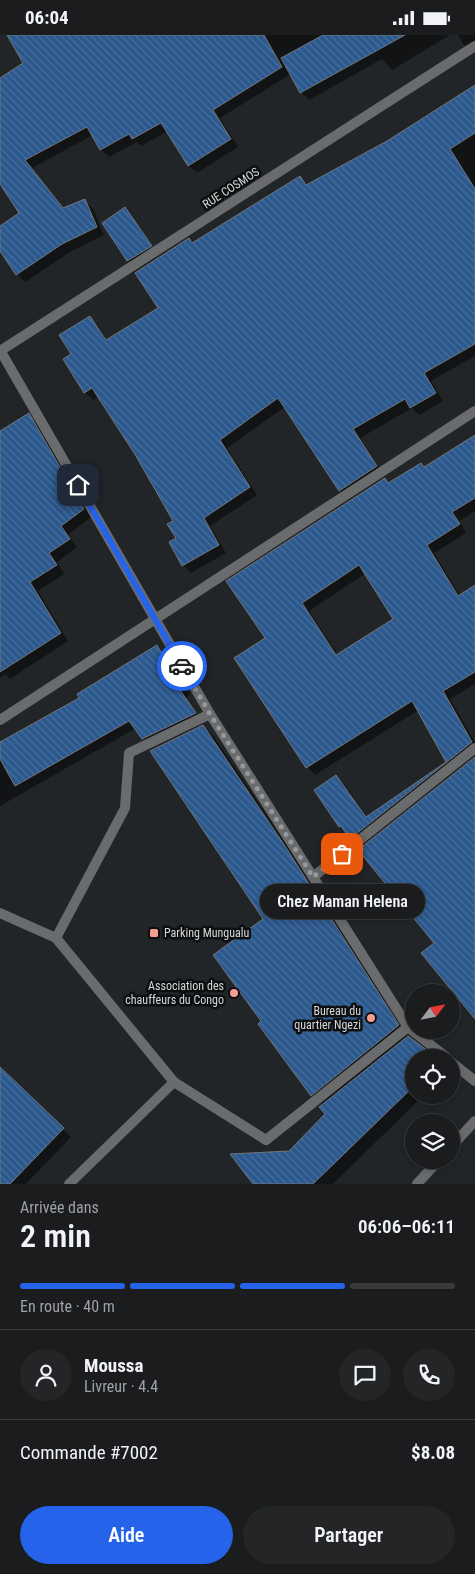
<!DOCTYPE html>
<html lang="fr">
<head>
<meta charset="utf-8">
<style>
  body { margin:0; font-family:"Roboto Condensed",sans-serif; background:#232527; color:#f1f3f6; height:100vh; display:flex; flex-direction:column; font-size:19px; white-space:nowrap }
  * { box-sizing:border-box; margin:0 }
  p { font-size:16px; color:#9fa1a4 }
  .icon { flex:none; width:28px; height:28px; fill:none; stroke:currentColor; stroke-width:2; stroke-linecap:round; stroke-linejoin:round }
  .map { position:relative; height:1149px; overflow:hidden }
  .panel { display:flex; flex-direction:column; background:#1a1c1e; flex:1 }
  .panel>* { flex:none }
  .needle { width:32px; rotate:58deg }
  .tools { position:absolute; left:405px; top:949px; display:grid; gap:10px }
  .tools a { display:grid; place-items:center; width:55px; height:55px; border-radius:50%; background:#1a1c1e; box-shadow:0 2px 8px #0003,0 0 0 1px #383a3c; font-size:25px }
  .pin { position:absolute; display:grid; place-items:center; width:42px; height:42px; color:#fff; margin:-21px; border-radius:10px; box-shadow:0 2px 8px #0006 }
  .courier { position:absolute; display:grid; place-items:center; width:50px; height:50px; margin:-25px; border:4px solid #2563eb; border-radius:50%; background:#fff; color:#222; box-shadow:0 1px 6px #0007 }
  .bubble { position:absolute; height:35px; border-radius:18px; background:#1a1c1e; box-shadow:0 2px 8px #0003,0 0 0 1px #383a3c; font-size:16px; font-weight:600; line-height:35px; text-align:center }
  .head em { font-style:normal; font-weight:600 }
  .head div { display:flex; flex-direction:column-reverse }
  .head { display:flex; align-items:center; justify-content:space-between; height:85px; padding:0 20px }
  h1 { font-size:32px; font-weight:600; line-height:38px }
  .bar { display:grid; grid-template-columns:repeat(4,1fr); gap:8px 5px; align-content:center; height:60px; padding:0 20px }
  .bar i { height:6px; border-radius:4px; background:#383a3c }
  .bar .selected { background:#2563eb }
  .bar p { grid-column:span 4 }
  .line { display:flex; align-items:center; gap:12px; padding:0 20px; border-top:1px solid #383a3c }
  .line div { flex:1 }
  .round { display:grid; place-items:center; flex:none; width:52px; height:52px; border-radius:26px; background:#232527 }
  .button { display:flex; gap:10px; margin-top:auto; padding:10px 20px }
  .button a { flex:1; height:58px; border-radius:30px; background:#2563eb; color:#fff; font-size:20px; font-weight:600; line-height:58px; text-align:center }
  .button a+a { background:#232527; color:#f1f3f6 }
  .status { display:flex; justify-content:space-between; align-items:center; height:35px; padding:0 25px; background:#1a1c1e; direction:ltr }
  .status svg { height:14px; fill:currentColor }
  .map>svg:first-child { display:block }
  .shadow { fill:#0007; fill-rule:evenodd }
  .building { fill:url(#building-back-hatch); stroke:#72767a; fill-rule:evenodd }
  .lines { fill:none; stroke-linecap:round; stroke-linejoin:round }
  .lane { stroke:#6a6b6d; stroke-width:10 }
  .street { stroke:#6a6b6d; stroke-width:10 }
  .done { stroke:#97999c; stroke-width:5; stroke-dasharray:0 9 }
  .route { stroke:#2563eb; stroke-width:6 }
  .poi-dot { fill:#f59c93; stroke:#0c0e0f; stroke-width:2 }
  .labels { text-anchor:middle; dominant-baseline:central; stroke-width:5; stroke-linejoin:round; paint-order:stroke }
  .street-label { font-size:12px; fill:#d6d8da; stroke:#0c0e0f }
  .poi-label { font-size:12px; fill:#d6d8da; stroke:#0c0e0f; text-anchor:end }
</style>
</head>
<body>
<div class="status"><b>06:04</b><svg viewBox="0 0 49 12"><path d="M0 12V9h3v3zM5 12V6h3v6zM10 12V3h3v9zM15 12V0h3v12zM26 1h20v11H26zM47 4h2v5h-2z"/></svg></div>
<div class="map">
<svg width="475" height="1149" viewBox="0 0 475 1149">
  <defs>
    <pattern id="building-back-hatch" width="6" height="6" patternUnits="userSpaceOnUse" patternTransform="scale(1.25)"><rect width="6" height="6" fill="#2b588d"/><path d="M-1 5l2 2M0 0l6 6M5-1l2 2" fill="none" stroke="#496f9c"/></pattern>
  </defs>
  <rect width="100%" height="100%" fill="#222528"/>
  <g class="shadow">
    <path d="M 8,0 L 450,0 L 392,35 L 382,24 L 309,65 L 301,57 L 291,39 L 220,83 L 238,112 L 197,138 L 189,131 L 168,96 L 141,111 L 137,107 L 109,122 L 101,115 L 93,100 L 32,133 L 64,174 L 85,166 L 93,174 L 104,200 L 70,217 L 25,247 L 17,239 L 0,213 L 0,192 L 21,178 L 0,146 L 0,45 L 24,28 Z"/>
    <path d="M 458,0 L 475,0 L 475,16 L 472,17 L 464,10 Z"/>
    <path d="M 475,52 L 475,321 L 431,346 L 443,366 L 419,380 L 412,373 L 360,403 L 384,440 L 348,463 L 340,455 L 285,372 L 227,413 L 257,460 L 210,491 L 226,518 L 191,538 L 183,530 L 170,508 L 177,504 L 175,487 L 137,420 L 99,361 L 93,365 L 85,357 L 73,319 L 90,282 L 98,290 L 107,305 L 159,273 L 193,209 L 300,142 L 308,151 L 387,107 Z"/>
    <path d="M 125,174 L 154,215 L 132,229 L 104,188 Z"/>
    <path d="M 29,380 L 37,388 L 91,482 L 68,500 L 77,512 L 57,527 L 64,539 L 38,556 L 68,606 L 10,644 L 5,639 L 0,643 L 0,397 Z"/>
    <path d="M 475,401 L 475,476 L 459,486 L 466,498 L 434,518 L 460,561 L 475,551 L 475,649 L 450,664 L 475,707 L 475,719 L 359,811 L 340,791 L 315,755 L 336,741 L 344,749 L 368,783 L 448,727 L 419,675 L 315,740 L 307,732 L 266,603 L 385,444 L 389,449 L 424,433 ZM 366,538 L 395,585 L 338,620 L 309,576 Z"/>
    <path d="M 157,612 L 165,619 L 190,660 L 186,663 L 202,686 L 150,711 L 136,693 L 0,771 L 0,708 L 81,663 Z"/>
    <path d="M 203,691 L 214,702 L 296,824 L 408,1003 L 434,1022 L 414,1022 L 414,1060 L 424,1060 L 333,1149 L 255,1149 L 290,1117 L 326,1080 L 323,1070 L 312,1060 L 263,987 L 265,884 Z"/>
    <path d="M 0,1033 L 71,1102 L 26,1149 L 0,1149 Z"/>
  </g>
  <g class="building">
    <path d="M 7,0 L 264,0 L 282,32 L 213,75 L 231,104 L 188,131 L 161,88 L 132,104 L 129,99 L 100,115 L 87,92 L 25,125 L 63,173 L 85,164 L 97,192 L 62,209 L 16,240 L 0,216 L 0,191 L 19,178 L 0,149 L 0,43 L 23,28 Z"/>
    <path d="M 323,0 L 405,0 L 300,58 L 281,23 Z"/>
    <path d="M 475,50 L 475,98 L 450,114 L 475,154 L 475,309 L 424,338 L 436,358 L 410,373 L 405,364 L 353,394 L 377,431 L 339,456 L 278,363 L 220,405 L 250,452 L 204,483 L 219,510 L 182,531 L 169,507 L 176,503 L 167,489 L 173,486 L 136,421 L 92,353 L 84,358 L 63,324 L 71,319 L 59,300 L 90,281 L 106,305 L 158,273 L 135,238 L 189,203 L 192,208 L 300,141 L 306,150 L 387,106 Z"/>
    <path d="M 125,172 L 152,211 L 127,226 L 102,188 Z"/>
    <path d="M 29,378 L 84,474 L 61,491 L 70,504 L 49,518 L 57,530 L 30,547 L 61,598 L 0,637 L 0,396 Z"/>
    <path d="M 475,400 L 475,463 L 452,477 L 460,489 L 427,510 L 458,561 L 475,550 L 475,637 L 443,656 L 472,707 L 350,804 L 341,791 L 339,792 L 314,755 L 336,740 L 366,782 L 446,727 L 412,666 L 306,733 L 234,623 L 265,603 L 226,546 L 385,443 L 388,448 L 421,428 L 424,432 ZM 359,530 L 393,584 L 336,620 L 302,568 Z"/>
    <path d="M 157,610 L 183,653 L 180,655 L 196,678 L 142,704 L 129,686 L 15,751 L 0,724 L 0,707 L 79,663 L 77,659 Z"/>
    <path d="M 203,690 L 285,811 L 399,990 L 311,1061 L 258,989 L 261,986 L 213,920 L 263,884 L 150,716 Z"/>
    <path d="M 475,722 L 475,984 L 421,918 L 434,908 L 358,815 Z"/>
    <path d="M 408,1001 L 436,1022 L 414,1022 L 414,1051 L 313,1149 L 253,1149 L 230,1119 L 289,1116 L 325,1079 L 319,1072 Z"/>
    <path d="M 0,1032 L 64,1093 L 10,1149 L 0,1149 Z"/>
  </g>
  <g class="lines">
    <g class="lane">
      <path d="M 313,842 L 475,713"/>
      <path d="M 0,878 L 56,903 L 174,1047 L 266,1105 L 408,992"/>
      <path d="M 56,903 L 125,773 L 129,718 L 210,679"/>
      <path d="M 69,1149 L 174,1047"/>
    </g>
    <g class="street">
      <path d="M 0,315 L 210,679 L 313,842 L 408,992 L 446,1022"/>
      <path d="M 0,316 L 475,11"/>
      <path d="M 0,685 L 475,376"/>
      <path d="M 451,1027 L 475,1046"/>
      <path d="M 451,1112 L 475,1086"/>
      <path d="M 417,1149 L 439,1125"/>
    </g>
  </g>
  <g class="lines">
    <path class="done" d="M 182,631 L 210,679 L 313,842 L 342,819"/>
    <path class="route" d="M 78,450 L 182,631"/>
  </g>
  <g class="poi-dot">
    <rect x="149" y="893" width="10" height="10" rx="2.5"/>
    <circle cx="234" cy="958" r="5"/>
    <circle cx="371" cy="983" r="5"/>
  </g>
  <g class="labels">
    <g class="street-label">
      <text transform="translate(231 153) rotate(-33)">RUE COSMOS</text>
    </g>
    <g class="poi-label">
      <text x="164" y="898" text-anchor="start">Parking Mungualu</text>
      <text x="224" y="951">Association des<tspan x="224" dy="14">chauffeurs du Congo</tspan></text>
      <text x="361" y="976">Bureau du<tspan x="361" dy="14">quartier Ngezi</tspan></text>
    </g>
  </g>
</svg>
<div class="tools">
<a><svg class="needle" viewBox="-14 -14 28 28"><path d="M0-13l5 13h-10z" fill="#e53935"/><path d="M0 13l5-13h-10z" fill="#9fa1a4"/></svg></a>
<a><svg class="icon" aria-label="locate" viewBox="0 0 24 24"><circle cx="12" cy="12" r="6"/><path d="M12 2v4M12 18v4M2 12h4M18 12h4"/></svg></a>
<a><svg class="icon" aria-label="layers" viewBox="0 0 24 24"><path d="M12 4l9 5-9 5-9-5zM3 14l9 5 9-5"/></svg></a>
</div>
<div class="pin" style="left:342px;top:819px;background:#ea580c"><svg class="icon" aria-label="bag" viewBox="0 0 24 24"><path d="M5 8h14l-1 12H6zM9 8a3 3 0 0 1 6 0"/></svg></div>
<div class="pin" style="left:78px;top:450px;background:#1f2937"><svg class="icon" aria-label="home" viewBox="0 0 24 24"><path d="M3 11l9-7 9 7M6 9v11h12V9"/></svg></div>
<div class="courier" style="left:182px;top:631px"><svg class="icon" aria-label="car" viewBox="0 0 24 24"><path d="M5 17H2v-5l4-1 3-4h7l3 4 3 1v5h-3M9 17h6M6 11h13"/><circle cx="7" cy="17" r="2"/><circle cx="17" cy="17" r="2"/></svg></div>
<div class="bubble" style="left:260px;top:849px;width:165px">Chez Maman Helena</div>
</div>
<section class="panel">
<div class="head"><div><h1>2 min</h1><p>Arrivée dans</p></div><em>06:06–06:11</em></div>
<div class="bar"><i class="selected"></i><i class="selected"></i><i class="selected"></i><i></i><p>En route · 40 m</p></div>
<div class="line" style="height:90px"><a class="round"><svg class="icon" aria-label="person" viewBox="0 0 24 24"><circle cx="12" cy="8" r="4"/><path d="M4 21q1-7 8-7t8 7"/></svg></a><div><b>Moussa</b><p>Livreur · 4.4</p></div><a class="round"><svg class="icon" aria-label="chat" viewBox="0 0 24 24"><path d="M4 5h16v11H9l-5 4z"/></svg></a><a class="round"><svg class="icon" aria-label="phone" viewBox="0 0 24 24"><path d="M5 4h4l2 5-3 2q2 4 5 5l2-3 5 2v4C11 20 4 13 5 4z"/></svg></a></div>
<div class="line" style="height:65px"><div>Commande #7002</div><b>$8.08</b></div>
<div class="button"><a>Aide</a><a>Partager</a></div>
</section>
</body>
</html>
